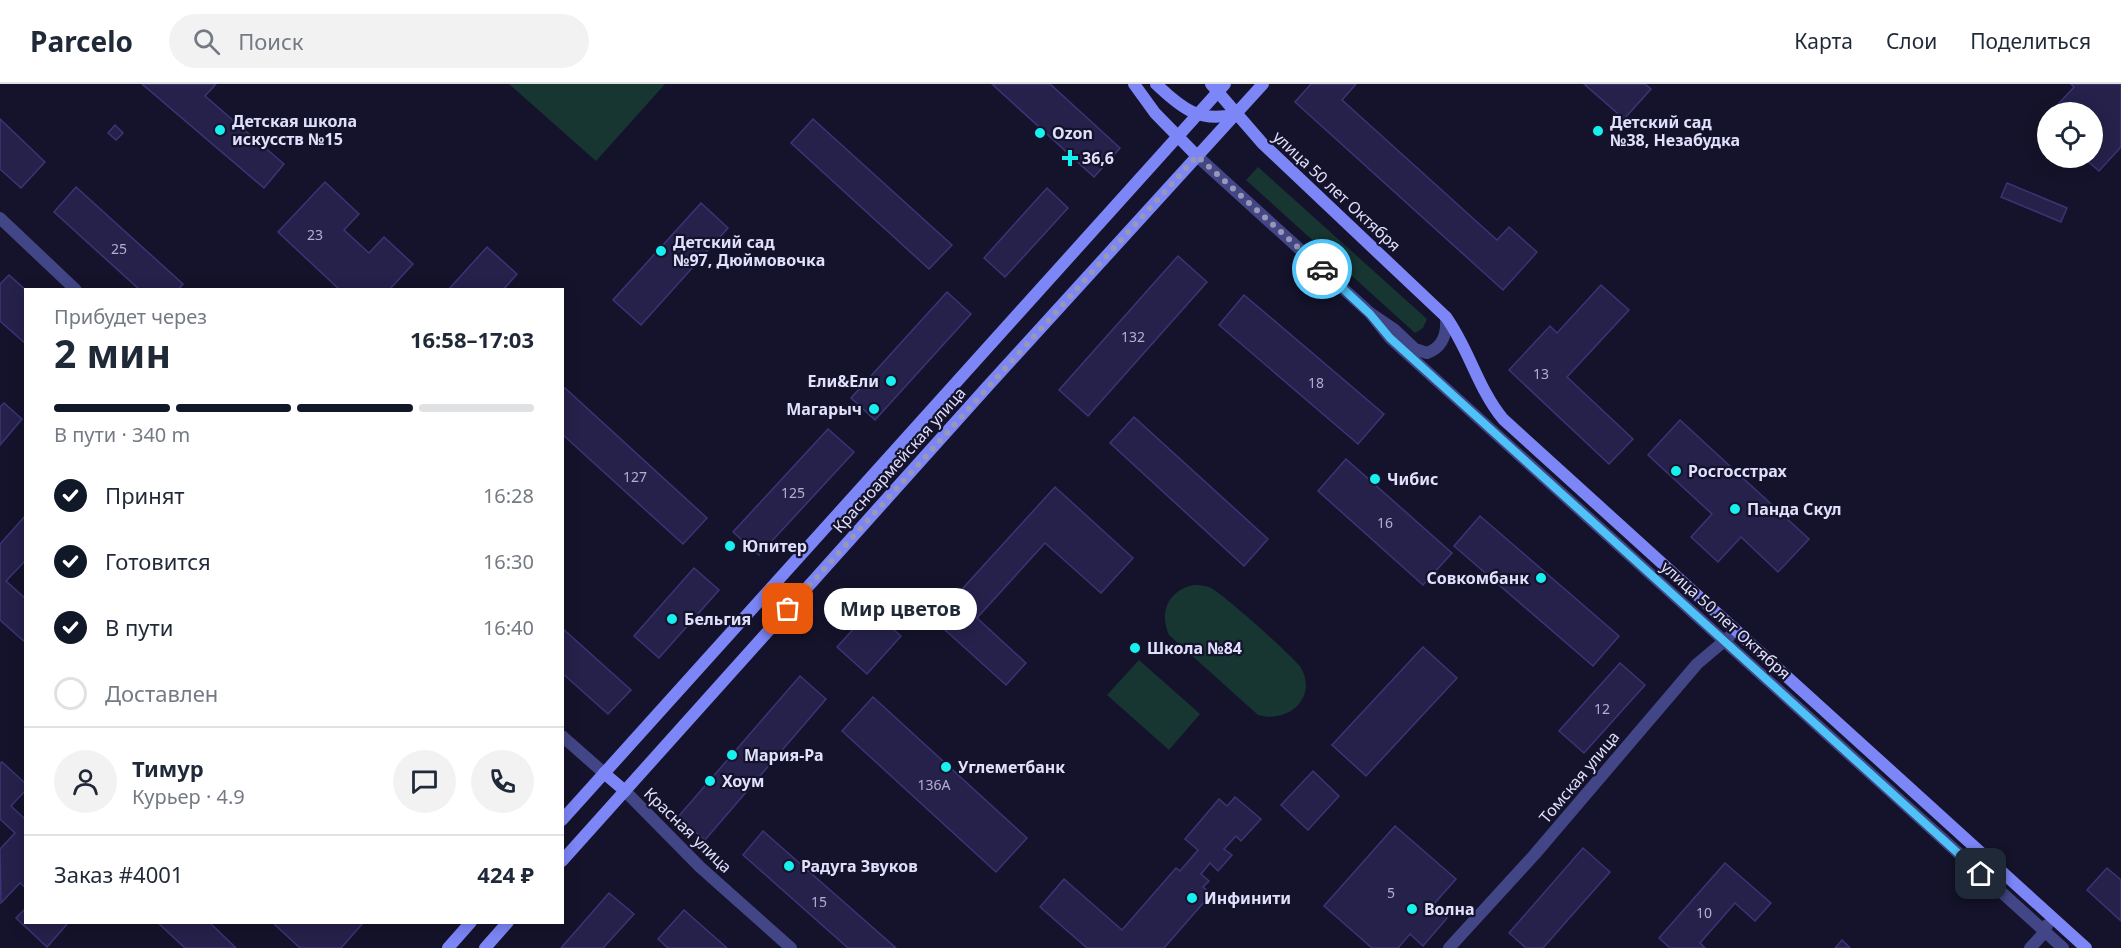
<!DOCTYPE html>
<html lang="ru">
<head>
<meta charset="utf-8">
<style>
  body { margin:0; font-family:"Noto Sans",sans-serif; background:#f2f2f3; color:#1f2937; height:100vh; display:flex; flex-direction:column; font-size:22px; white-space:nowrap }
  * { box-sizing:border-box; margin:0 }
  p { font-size:20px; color:#747a83 }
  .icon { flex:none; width:33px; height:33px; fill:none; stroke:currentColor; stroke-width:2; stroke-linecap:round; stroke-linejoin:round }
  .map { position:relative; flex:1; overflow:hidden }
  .drawer { position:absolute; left:24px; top:204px; width:540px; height:636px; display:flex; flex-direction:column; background:#fff; border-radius:0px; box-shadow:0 3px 15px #0003 }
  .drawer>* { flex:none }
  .controls { position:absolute; left:2037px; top:18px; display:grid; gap:12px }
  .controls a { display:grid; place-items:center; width:66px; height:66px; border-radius:50%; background:#fff; box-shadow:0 3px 15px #0003; font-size:30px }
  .pin { position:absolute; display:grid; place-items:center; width:51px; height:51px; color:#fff; margin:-26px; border-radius:12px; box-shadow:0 3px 9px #0006 }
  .courier { position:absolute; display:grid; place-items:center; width:60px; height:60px; margin:-30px; border:4px solid #4fc3f7; border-radius:50%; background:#fff; color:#222; box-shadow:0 2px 8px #0007 }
  .bubble { position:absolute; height:42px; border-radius:21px; background:#fff; box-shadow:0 3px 15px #0003; font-size:20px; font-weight:700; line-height:42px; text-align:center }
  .headline em { font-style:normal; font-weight:700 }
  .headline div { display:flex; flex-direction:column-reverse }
  .headline { display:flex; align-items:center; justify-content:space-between; height:102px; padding:0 30px }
  h1 { font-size:39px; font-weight:700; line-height:45px }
  .bar { display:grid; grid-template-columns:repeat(4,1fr); gap:9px 6px; align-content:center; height:72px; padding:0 30px }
  .bar i { height:8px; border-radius:4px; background:#e0e1e3 }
  .bar .on { background:#111827 }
  .bar p { grid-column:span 4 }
  .line { display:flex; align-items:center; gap:15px; padding:0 30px; border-top:2px solid #e0e1e3 }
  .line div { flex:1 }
  .round { display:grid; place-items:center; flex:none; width:63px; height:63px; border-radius:32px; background:#f2f2f3 }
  ol { padding:0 30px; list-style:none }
  li { display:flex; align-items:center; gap:18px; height:66px }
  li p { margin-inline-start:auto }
  li .icon { padding:6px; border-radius:50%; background:#111827; color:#fff; stroke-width:4 }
  li:last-child { color:#747a83 }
  li i { width:33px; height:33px; border:3px solid #e0e1e3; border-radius:50% }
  header { display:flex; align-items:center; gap:36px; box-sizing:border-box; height:84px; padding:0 30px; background:#fff; border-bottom:2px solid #e0e1e3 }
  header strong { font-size:28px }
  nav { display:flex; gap:33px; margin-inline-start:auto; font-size:21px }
  .search { width:420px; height:54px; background:#f2f2f3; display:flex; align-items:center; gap:15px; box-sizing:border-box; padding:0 21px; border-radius:33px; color:#747a83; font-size:22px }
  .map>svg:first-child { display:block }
  .green { fill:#173531 }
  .building { fill:#25214b; stroke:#3b3476; stroke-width:1.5 }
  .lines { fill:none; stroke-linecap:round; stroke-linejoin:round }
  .street { stroke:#424687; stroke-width:12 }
  .secondary { stroke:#7d86f7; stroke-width:12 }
  .done { stroke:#9998b4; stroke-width:6; stroke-dasharray:0 10.8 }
  .route { stroke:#4fc3f7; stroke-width:8 }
  .poi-dot { fill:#18f0f0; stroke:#15132b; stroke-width:2 }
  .labels { text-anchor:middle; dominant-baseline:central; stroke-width:4.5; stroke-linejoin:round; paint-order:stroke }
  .number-label { font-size:14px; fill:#b1b0d0 }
  .poi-label { font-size:16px; font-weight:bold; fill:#e0e0fd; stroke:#15132b; text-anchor:start }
  .street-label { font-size:16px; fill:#e0e0fd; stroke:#15132b }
</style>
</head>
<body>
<header>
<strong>Parcelo</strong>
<div class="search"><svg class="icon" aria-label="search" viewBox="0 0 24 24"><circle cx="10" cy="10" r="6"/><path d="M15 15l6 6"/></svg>Поиск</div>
<nav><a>Карта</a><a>Слои</a><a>Поделиться</a></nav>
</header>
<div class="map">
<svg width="2121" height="864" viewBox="0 0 2121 864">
  <rect width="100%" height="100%" fill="#15132b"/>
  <g class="green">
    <path d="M 509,0 L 665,0 L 596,77 Z"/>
    <path d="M 1258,83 L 1427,235 L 1423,244 L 1415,249 L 1246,96 Z"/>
    <path d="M 1193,501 C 1199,501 1205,501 1211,504 C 1222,509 1295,574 1301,584 C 1318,614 1288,640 1258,631 L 1169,551 C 1159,528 1168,507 1193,501 Z"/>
    <path d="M 1139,576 L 1200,630 L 1169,666 L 1107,611 Z"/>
  </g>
  <g class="building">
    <path d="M 142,0 L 216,0 L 205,12 L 284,80 L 264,104 Z"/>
    <path d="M 992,0 L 1050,0 L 1120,64 L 1094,93 Z"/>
    <path d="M 1311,0 L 1356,0 L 1342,16 L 1497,156 L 1509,143 L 1537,168 L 1503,206 L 1295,18 Z"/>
    <path d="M 1584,0 L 1645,0 L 1651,5 L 1624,35 Z"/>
    <path d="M 2071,0 L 2121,0 L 2121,63 L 2099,87 L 2084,74 L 2092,74 L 2092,28 L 2051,28 L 2074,3 Z"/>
    <path d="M 0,35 L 45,78 L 21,104 L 0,85 Z"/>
    <path d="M 813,35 L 952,161 L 929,185 L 791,59 Z"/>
    <path d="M 115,41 L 123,49 L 116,56 L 108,49 Z"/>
    <path d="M 325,98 L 359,130 L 344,146 L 369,169 L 384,153 L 413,180 L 389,206 L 340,206 L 278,148 Z"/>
    <path d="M 2007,99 L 2067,124 L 2061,138 L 2001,113 Z"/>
    <path d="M 76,103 L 183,200 L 178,206 L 140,206 L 54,128 Z"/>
    <path d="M 1047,104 L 1068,124 L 1005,193 L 984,174 Z"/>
    <path d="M 701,119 L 728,144 L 641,241 L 613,216 Z"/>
    <path d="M 487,163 L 517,190 L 503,206 L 448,206 Z"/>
    <path d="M 1178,172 L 1207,198 L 1088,332 L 1059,306 Z"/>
    <path d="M 9,191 L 26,206 L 26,260 L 0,237 L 0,200 Z"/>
    <path d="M 1601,201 L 1629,226 L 1567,293 L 1633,355 L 1609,380 L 1509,286 L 1550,242 L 1557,249 Z"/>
    <path d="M 947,208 L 971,230 L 875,336 L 851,314 Z"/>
    <path d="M 1244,211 L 1384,330 L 1358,360 L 1219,241 Z"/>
    <path d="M 565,304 L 707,434 L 683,460 L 562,350 L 562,306 Z"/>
    <path d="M 4,319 L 22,335 L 0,361 L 0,323 Z"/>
    <path d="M 1134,333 L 1268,455 L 1244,482 L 1110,359 Z"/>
    <path d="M 1680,336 L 1809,455 L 1778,488 L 1741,453 L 1718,478 L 1691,453 L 1712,430 L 1648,371 Z"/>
    <path d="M 828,345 L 854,368 L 759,471 L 733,448 Z"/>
    <path d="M 1346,375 L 1452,469 L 1423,501 L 1318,407 Z"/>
    <path d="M 1055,403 L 1133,474 L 1101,509 L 1045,459 L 977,534 L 1026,579 L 1006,601 L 934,536 Z"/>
    <path d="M 26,431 L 26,476 L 6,497 L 26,515 L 26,559 L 0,536 L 0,460 Z"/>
    <path d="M 1480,432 L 1619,552 L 1593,582 L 1454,462 Z"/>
    <path d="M 694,484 L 719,506 L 659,574 L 634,552 Z"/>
    <path d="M 871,526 L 901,552 L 867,590 L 837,563 Z"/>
    <path d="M 562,544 L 631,606 L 608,630 L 562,589 Z"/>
    <path d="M 1423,563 L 1457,594 L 1366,692 L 1332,661 Z"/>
    <path d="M 1620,579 L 1645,601 L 1584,669 L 1559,647 Z"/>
    <path d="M 800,592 L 826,615 L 705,756 L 678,733 Z"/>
    <path d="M 873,613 L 1027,754 L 996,788 L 842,647 Z"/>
    <path d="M 2,678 L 26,700 L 26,706 L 11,722 L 26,736 L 26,804 L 20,799 L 1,819 L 0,765 L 15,749 L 0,735 L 0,679 Z"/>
    <path d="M 1313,687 L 1339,712 L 1308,746 L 1281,721 Z"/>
    <path d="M 1235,713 L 1261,735 L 1241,757 L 1236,752 L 1224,765 L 1232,771 L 1218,787 L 1210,779 L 1201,790 L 1209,797 L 1203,803 L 1211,810 L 1164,864 L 1087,864 L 1040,823 L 1064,795 L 1122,846 L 1176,784 L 1180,787 L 1198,766 L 1185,755 L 1219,715 L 1227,722 Z"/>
    <path d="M 1395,742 L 1456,795 L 1433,821 L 1447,834 L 1423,862 L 1410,850 L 1398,864 L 1372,864 L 1324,822 Z"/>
    <path d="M 763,747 L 896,864 L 848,864 L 743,771 Z"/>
    <path d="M 1583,764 L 1610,788 L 1543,864 L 1526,864 L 1509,849 Z"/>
    <path d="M 1725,779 L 1771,819 L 1755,837 L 1735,819 L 1700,859 L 1705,864 L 1670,864 L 1659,854 Z"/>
    <path d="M 2107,784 L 2121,796 L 2121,837 L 2087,806 Z"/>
    <path d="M 609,809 L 634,830 L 603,864 L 561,864 Z"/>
    <path d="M 26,824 L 26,838 L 69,838 L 47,863 L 16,834 Z"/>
    <path d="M 684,826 L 727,864 L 668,864 L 658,855 Z"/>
    <path d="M 157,838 L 209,838 L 236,864 L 185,864 Z"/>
    <path d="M 272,838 L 364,838 L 341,864 L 300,864 Z"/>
    <path d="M 1842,856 L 1850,864 L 1835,864 Z"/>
  </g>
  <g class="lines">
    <g class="street">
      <path d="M 1197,72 L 1370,229 L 1395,246 L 1415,265 L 1427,269 C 1444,263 1447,249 1446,233"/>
      <path d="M 0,134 L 76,206"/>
      <path d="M 1370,229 L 1390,254 L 2063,864"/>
      <path d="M 562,652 L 604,689"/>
      <path d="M 625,707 L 700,783 L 791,864"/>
      <path d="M 1449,864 L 1535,770 L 1697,580 L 1729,553"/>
      <path d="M 2030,864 L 2045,848 L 2047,841"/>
    </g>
    <g class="secondary">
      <path d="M 1134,0 L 1155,29 L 1197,72"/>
      <path d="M 1156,0 C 1180,23 1200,40 1235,30"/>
      <path d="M 1211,0 L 1263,60 L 1446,233 C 1469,265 1478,305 1503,335 L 2086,864"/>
      <path d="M 604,689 L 625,707"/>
      <path d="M 562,736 L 1225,0"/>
      <path d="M 562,777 L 986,304 L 1263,0"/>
      <path d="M 448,864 L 471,838"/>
      <path d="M 485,864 L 508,838"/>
    </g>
  </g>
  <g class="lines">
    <path class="done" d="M 788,525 L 1197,72 L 1322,185"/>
    <path class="route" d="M 1322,185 L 1370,230 L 1390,254 L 1981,790"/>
  </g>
  <g class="poi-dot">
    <circle cx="220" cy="46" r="6"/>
    <circle cx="1598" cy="47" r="6"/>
    <circle cx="1040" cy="49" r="6"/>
    <path d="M1067 65h6v6h6v6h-6v6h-6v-6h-6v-6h6z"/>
    <circle cx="661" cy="167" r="6"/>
    <circle cx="891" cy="297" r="6"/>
    <circle cx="874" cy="325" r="6"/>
    <circle cx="1676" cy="387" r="6"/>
    <circle cx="1375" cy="395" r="6"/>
    <circle cx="1735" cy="425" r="6"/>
    <circle cx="730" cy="462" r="6"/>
    <circle cx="1541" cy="494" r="6"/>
    <circle cx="672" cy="535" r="6"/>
    <circle cx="1135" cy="564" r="6"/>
    <circle cx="732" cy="671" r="6"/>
    <circle cx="946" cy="683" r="6"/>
    <circle cx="710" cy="697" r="6"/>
    <circle cx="789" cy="782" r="6"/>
    <circle cx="1192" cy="814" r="6"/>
    <circle cx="1412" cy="825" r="6"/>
  </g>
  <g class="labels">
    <g class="number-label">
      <text x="315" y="150">23</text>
      <text x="119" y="164">25</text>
      <text x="1133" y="252">132</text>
      <text x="1541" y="289">13</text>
      <text x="1316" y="298">18</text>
      <text x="635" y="392">127</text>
      <text x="793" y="408">125</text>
      <text x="1385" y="438">16</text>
      <text x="1602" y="624">12</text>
      <text x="934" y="700">136А</text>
      <text x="1391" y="808">5</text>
      <text x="819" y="817">15</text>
      <text x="1704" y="828">10</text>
    </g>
    <g class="poi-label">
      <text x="232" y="37">Детская школа<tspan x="232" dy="18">искусств №15</tspan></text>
      <text x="1610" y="38">Детский сад<tspan x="1610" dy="18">№38, Незабудка</tspan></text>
      <text x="1052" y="49">Ozon</text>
      <text x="1082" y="74">36,6</text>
      <text x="673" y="158">Детский сад<tspan x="673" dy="18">№97, Дюймовочка</tspan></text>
      <text x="879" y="297" text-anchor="end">Ели&amp;Ели</text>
      <text x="862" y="325" text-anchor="end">Магарыч</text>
      <text x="1688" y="387">Росгосстрах</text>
      <text x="1387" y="395">Чибис</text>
      <text x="1747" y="425">Панда Скул</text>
      <text x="742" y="462">Юпитер</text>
      <text x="1529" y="494" text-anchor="end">Совкомбанк</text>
      <text x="684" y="535">Бельгия</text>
      <text x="1147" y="564">Школа №84</text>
      <text x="744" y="671">Мария-Ра</text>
      <text x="958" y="683">Углеметбанк</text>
      <text x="722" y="697">Хоум</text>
      <text x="801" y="782">Радуга Звуков</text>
      <text x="1204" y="814">Инфинити</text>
      <text x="1424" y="825">Волна</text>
    </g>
    <g class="street-label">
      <text transform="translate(1337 107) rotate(43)">улица 50 лет Октября</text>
      <text transform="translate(899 376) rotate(-48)">Красноармейская улица</text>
      <text transform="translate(1726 536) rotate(42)">улица 50 лет Октября</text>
      <text transform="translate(1579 693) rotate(-50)">Томская улица</text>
      <text transform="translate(688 746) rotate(44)">Красная улица</text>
    </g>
  </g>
</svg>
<div class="controls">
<a><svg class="icon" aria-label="locate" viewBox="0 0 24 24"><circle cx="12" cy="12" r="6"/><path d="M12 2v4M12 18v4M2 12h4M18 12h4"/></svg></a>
</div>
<div class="pin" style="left:788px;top:525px;background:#ea580c"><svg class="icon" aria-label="bag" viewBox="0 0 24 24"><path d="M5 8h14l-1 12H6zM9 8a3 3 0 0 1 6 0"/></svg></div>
<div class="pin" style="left:1981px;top:790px;background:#1f2937"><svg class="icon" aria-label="home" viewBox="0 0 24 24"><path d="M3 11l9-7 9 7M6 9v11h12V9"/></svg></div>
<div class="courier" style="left:1322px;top:185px"><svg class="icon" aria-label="car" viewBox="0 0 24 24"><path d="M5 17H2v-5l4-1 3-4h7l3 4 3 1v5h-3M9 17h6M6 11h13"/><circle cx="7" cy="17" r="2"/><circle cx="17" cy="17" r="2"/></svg></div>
<div class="bubble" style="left:824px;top:504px;width:153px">Мир цветов</div>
<section class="drawer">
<div class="headline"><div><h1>2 мин</h1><p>Прибудет через</p></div><em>16:58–17:03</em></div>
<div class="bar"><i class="on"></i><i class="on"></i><i class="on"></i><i></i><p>В пути · 340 m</p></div>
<ol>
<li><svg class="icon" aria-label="check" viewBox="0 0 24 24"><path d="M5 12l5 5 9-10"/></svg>Принят<p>16:28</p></li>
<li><svg class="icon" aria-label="check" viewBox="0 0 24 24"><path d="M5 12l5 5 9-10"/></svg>Готовится<p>16:30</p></li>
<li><svg class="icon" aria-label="check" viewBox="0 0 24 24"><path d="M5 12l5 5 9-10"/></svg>В пути<p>16:40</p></li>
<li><i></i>Доставлен</li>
</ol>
<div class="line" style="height:108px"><a class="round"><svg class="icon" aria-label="person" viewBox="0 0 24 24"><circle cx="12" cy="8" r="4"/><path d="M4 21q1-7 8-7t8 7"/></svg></a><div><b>Тимур</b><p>Курьер · 4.9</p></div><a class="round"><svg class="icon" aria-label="chat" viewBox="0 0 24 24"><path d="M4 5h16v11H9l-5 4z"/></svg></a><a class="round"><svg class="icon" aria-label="phone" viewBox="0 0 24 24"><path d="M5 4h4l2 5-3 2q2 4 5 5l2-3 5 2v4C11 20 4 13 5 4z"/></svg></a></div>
<div class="line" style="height:78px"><div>Заказ #4001</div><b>424 ₽</b></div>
</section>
</div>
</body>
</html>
